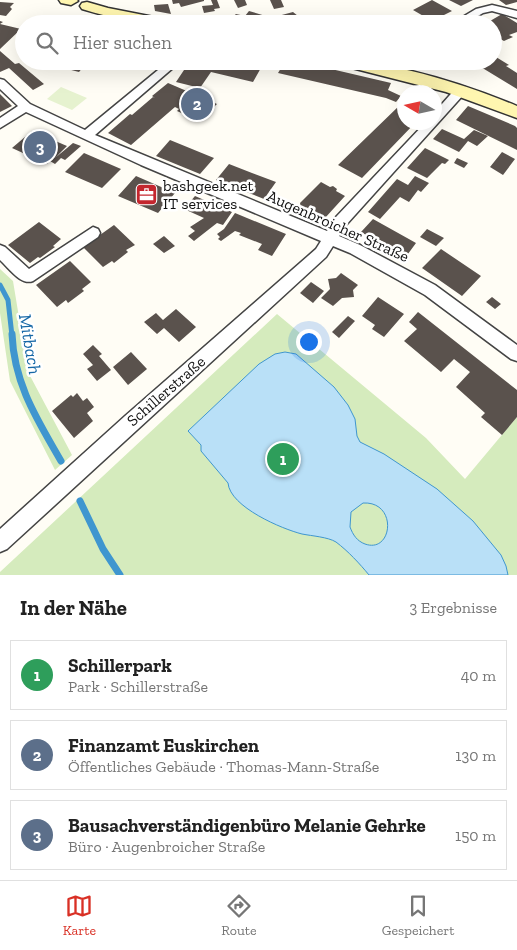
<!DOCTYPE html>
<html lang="de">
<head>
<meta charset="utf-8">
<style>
  :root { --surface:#fff; --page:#f2f2f2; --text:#222; --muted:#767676; --line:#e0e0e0; --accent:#d93025 }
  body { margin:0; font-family:"Zilla Slab",serif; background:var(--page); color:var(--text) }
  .compass { position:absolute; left:397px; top:85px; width:45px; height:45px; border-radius:50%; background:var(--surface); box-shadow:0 5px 20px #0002; rotate:279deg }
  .you { position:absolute; left:308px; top:341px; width:18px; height:18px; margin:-12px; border:4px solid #fff; border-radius:50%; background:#1a73e8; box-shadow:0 0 0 8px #1a73e833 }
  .badge { display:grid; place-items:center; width:32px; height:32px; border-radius:50%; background:var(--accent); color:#fff; font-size:16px; font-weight:700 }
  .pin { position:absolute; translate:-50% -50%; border:2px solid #fff; box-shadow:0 1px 5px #0006 }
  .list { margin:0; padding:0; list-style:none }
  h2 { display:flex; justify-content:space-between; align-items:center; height:65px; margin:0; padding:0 20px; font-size:21px }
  h2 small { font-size:16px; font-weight:400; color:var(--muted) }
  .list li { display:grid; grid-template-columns:32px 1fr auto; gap:15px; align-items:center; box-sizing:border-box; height:70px; margin:0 10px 10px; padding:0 10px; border:1px solid var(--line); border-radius:0px }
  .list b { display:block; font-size:19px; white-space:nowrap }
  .list p { margin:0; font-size:16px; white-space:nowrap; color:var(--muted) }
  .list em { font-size:16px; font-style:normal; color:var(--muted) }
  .icon { flex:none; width:28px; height:28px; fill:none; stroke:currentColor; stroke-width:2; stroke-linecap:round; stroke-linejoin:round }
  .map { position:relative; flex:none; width:517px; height:575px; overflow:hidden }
  .search { position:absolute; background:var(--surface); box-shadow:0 5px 20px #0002; left:15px; right:15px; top:15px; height:55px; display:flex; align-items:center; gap:12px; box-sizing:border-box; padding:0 18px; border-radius:28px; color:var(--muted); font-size:19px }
  .sheet { height:305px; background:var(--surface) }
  nav { display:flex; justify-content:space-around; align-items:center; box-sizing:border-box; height:70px; border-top:1px solid var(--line); background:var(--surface); font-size:14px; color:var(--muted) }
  nav a { display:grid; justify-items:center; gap:2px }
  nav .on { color:var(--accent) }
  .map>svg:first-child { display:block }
  .green { fill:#d5ebbd }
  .pitch { fill:#e6f2cf }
  .water { fill:#b9e0f7; stroke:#3f96cf; fill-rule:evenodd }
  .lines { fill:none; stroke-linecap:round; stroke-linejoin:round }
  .stream-far1 { stroke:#3f96cf; stroke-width:5 }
  .stream { stroke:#3f96cf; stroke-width:7 }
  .building { fill:#5a524d }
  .street-casing { stroke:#444; stroke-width:3 }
  .secondary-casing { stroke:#333; stroke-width:3 }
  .street { fill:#fff; fill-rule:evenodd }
  .secondary { fill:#fff6b0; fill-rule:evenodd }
  .labels { text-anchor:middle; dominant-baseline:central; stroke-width:5; stroke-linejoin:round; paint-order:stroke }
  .poi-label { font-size:16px; fill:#111; stroke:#fff; text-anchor:start }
  .street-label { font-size:16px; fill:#111; stroke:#fff }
  .water-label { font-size:18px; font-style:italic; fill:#1768a6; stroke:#fff }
</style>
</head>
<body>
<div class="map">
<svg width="517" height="575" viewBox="0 0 517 575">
  <rect width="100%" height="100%" fill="#fffdf5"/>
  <path class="green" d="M0 269 13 281 28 372 72 455 55 470 10 381 0 313Z
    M277 314 426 438 465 479 517 417V575H0V572Z"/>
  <path class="pitch" d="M61 87 87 98 72 110 47 99Z"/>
  <path class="water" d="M285 352 296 354 334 387 348 405 355 419 357 436 360 442 384 454 437 489 473 521 501 555 506 566 508 575H369C360 564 348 551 336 542 328 537 312 536 302 534 282 529 230 507 228 483L201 451V445L188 431 259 364 275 354ZM363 503C398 501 393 554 365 544 357 541 353 535 350 527L351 512Z"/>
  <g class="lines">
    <path class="stream-far1" d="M0 285 8 300 12 336"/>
    <path class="stream" d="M12 334C14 384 37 419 61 461
      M80 501 103 549 120 575"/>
  </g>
  <path class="building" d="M172 0H204V1L181 7 179 3 173 4Z
    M211 0H217L220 8 214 9 215 11 204 13 202 6 213 5Z
    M234 0H245L247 5 238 8Z
    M270 0H281L284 7 274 9Z
    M432 0 452 11 432 21 413 10Z
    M449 0H473L461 6Z
    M499 0H517V2L506 5Z
    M0 2 14 3 10 7 12 9 6 16 0 15Z
    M168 4 171 14 155 11 154 5Z
    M249 11 269 17 267 21 270 24H219L222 19 229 20 236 14 245 16Z
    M293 12 298 16 285 22 278 16Z
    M502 14 517 23V32L509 35 513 37 504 41 493 35V24H485Z
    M403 15 418 24H386L391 22Z
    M359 17 367 23 348 24 346 22Z
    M0 21 3 22 0 24 21 29 0 49Z
    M0 51 15 64 19 63 44 84 33 90 9 68 0 72Z
    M496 57 509 65 506 66 517 73V89L471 61H493Z
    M51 61H88L79 72 48 64Z
    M190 61H241L262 66 253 82 211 72 200 88 176 82Z
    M285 61H297L391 83 388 90 401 96 396 102 386 98 278 73 281 68 279 66 280 64Z
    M168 83 217 104 199 121 177 111 179 109 175 107 131 145 108 133 130 114 132 115 153 97 155 98 152 96Z
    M0 94 12 106 0 112Z
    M401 104 404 105V122H416L362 178 338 165Z
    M468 106 515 126 517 128V150L456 120Z
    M442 129 464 139 474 130 488 136 477 146 468 141 459 152 433 139Z
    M32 131 67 146 55 158 73 143 81 146 65 160 61 158 55 164 50 161 47 164 12 148Z
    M170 140 214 158 200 174 156 156Z
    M425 148 449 160 445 164 442 163 427 178 407 168Z
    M502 152 515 159 503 175 490 167Z
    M84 153 121 169 102 188 65 172Z
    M457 158 468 163 464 168 454 163Z
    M229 164 252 173 276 182 264 199 216 180Z
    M136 176 175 193 158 213 118 196Z
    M415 176 429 183 421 192 418 190 409 202 400 197 380 219 368 212 397 179 408 185Z
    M321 182 330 187 333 186 337 189 336 191 345 196 325 218 312 210H308L301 207 300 203Z
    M195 196 232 212 223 225 217 223 194 241 188 236 195 231 190 227 204 218 184 209Z
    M235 213 286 234 272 256 258 250 262 244 239 235 241 233 235 231 221 241 218 239 220 237 217 234 224 229Z
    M373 219 416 243 405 258 361 232Z
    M39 222 61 239 53 246 55 247 40 258 38 257 30 263 8 245Z
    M114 225 135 245 126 250 128 252 114 263 112 261 103 267 83 247Z
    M427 229 444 238 436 246 420 237Z
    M164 236 175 246 164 253 153 244Z
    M441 249 481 276 462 296 422 268Z
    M70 261 91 282 82 289 84 291 68 303 66 300 57 307 36 285Z
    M341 273 358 285 353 290 354 297 342 298 333 306 321 298 330 289 328 279 336 278Z
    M311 282 324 291 313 303 300 293Z
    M378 297 404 314 384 337 372 329 375 325 362 316Z
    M492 297 501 304 495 309 486 302Z
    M176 309 196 327 179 342 164 328 157 334 144 322 156 313 163 320Z
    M418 312 517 390V417L502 435 481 417 485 413 456 387 470 372 454 359 441 372 404 341 417 329 409 322Z
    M348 316 355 321 339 338 332 332Z
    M93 345 102 354 99 356 111 370 97 381 87 369 93 365 83 354Z
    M131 352 147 369 128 385 113 367Z
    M77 393 83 401 87 398 94 407 87 413 93 421 74 438 52 411 71 395 73 397Z"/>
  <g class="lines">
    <defs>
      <path id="street" d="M492 5 517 11V18L492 11 483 13 464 24H451L476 9Z
        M169 61H181L95 135 327 231 336 217 426 122H434V113L457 87H465L467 90 465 93 346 225 339 236 360 245 435 285 517 345V361L511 359 425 295 350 253 333 246 326 257 7 549 0 552V529L125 416 316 249 321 241 141 165 26 112 0 128V118L18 106 0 89V79L4 80 30 104 85 130Z
        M381 61H394L380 71H372L371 69Z
        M93 227 98 229 100 233 98 237 33 281C21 286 9 268 0 260V245L5 247 29 269Z"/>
      <path id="secondary" d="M59 0H77L78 1 71 5 61 3Z
        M87 2 108 8 169 20 176 24C143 24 113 19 82 9L80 6 82 3Z
        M333 61C394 61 461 83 517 106V118L446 92 336 64Z"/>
    </defs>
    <use href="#street" class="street-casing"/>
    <use href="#secondary" class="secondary-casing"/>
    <use href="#street" class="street"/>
    <use href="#secondary" class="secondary"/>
  </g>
  <defs>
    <symbol id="office-square" viewBox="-11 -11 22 22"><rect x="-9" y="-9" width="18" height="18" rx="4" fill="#c4262e" stroke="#fff"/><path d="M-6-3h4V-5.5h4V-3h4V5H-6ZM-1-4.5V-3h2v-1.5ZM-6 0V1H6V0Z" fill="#fff"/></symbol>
  </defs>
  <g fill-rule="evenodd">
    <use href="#office-square" x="134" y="182" width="25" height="25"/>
  </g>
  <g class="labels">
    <g class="poi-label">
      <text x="163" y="185">bashgeek.net<tspan x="163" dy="18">IT services</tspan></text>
    </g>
    <g class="street-label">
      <text transform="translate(338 226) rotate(24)">Augenbroicher Straße</text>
      <text transform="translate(166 391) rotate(-41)">Schillerstraße</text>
    </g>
    <g class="water-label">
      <text transform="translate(30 344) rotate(80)">Mitbach</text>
    </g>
  </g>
</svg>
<svg class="compass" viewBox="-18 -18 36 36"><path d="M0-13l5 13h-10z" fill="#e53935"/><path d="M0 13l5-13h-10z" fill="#767676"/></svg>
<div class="you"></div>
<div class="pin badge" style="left:283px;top:459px;background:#2e9e5b">1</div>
<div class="pin badge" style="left:197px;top:104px;background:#5c6f8a">2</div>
<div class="pin badge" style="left:40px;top:147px;background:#5c6f8a">3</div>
<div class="search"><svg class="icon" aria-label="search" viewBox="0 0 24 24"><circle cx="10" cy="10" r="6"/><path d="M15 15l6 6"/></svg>Hier suchen</div>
</div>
<section class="sheet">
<h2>In der Nähe<small>3 Ergebnisse</small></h2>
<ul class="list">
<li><span class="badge" style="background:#2e9e5b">1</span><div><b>Schillerpark</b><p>Park · Schillerstraße</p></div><em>40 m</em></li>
<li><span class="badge" style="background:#5c6f8a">2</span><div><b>Finanzamt Euskirchen</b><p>Öffentliches Gebäude · Thomas-Mann-Straße</p></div><em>130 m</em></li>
<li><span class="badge" style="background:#5c6f8a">3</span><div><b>Bausachverständigenbüro Melanie Gehrke</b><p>Büro · Augenbroicher Straße</p></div><em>150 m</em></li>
</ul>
</section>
<nav>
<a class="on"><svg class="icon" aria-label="map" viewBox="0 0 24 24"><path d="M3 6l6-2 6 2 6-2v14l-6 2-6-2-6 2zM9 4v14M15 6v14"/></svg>Karte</a>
<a><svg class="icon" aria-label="directions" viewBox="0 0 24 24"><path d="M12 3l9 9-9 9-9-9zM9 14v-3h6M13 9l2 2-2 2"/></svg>Route</a>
<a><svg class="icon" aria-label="saved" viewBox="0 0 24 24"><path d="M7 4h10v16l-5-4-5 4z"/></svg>Gespeichert</a>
</nav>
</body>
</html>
